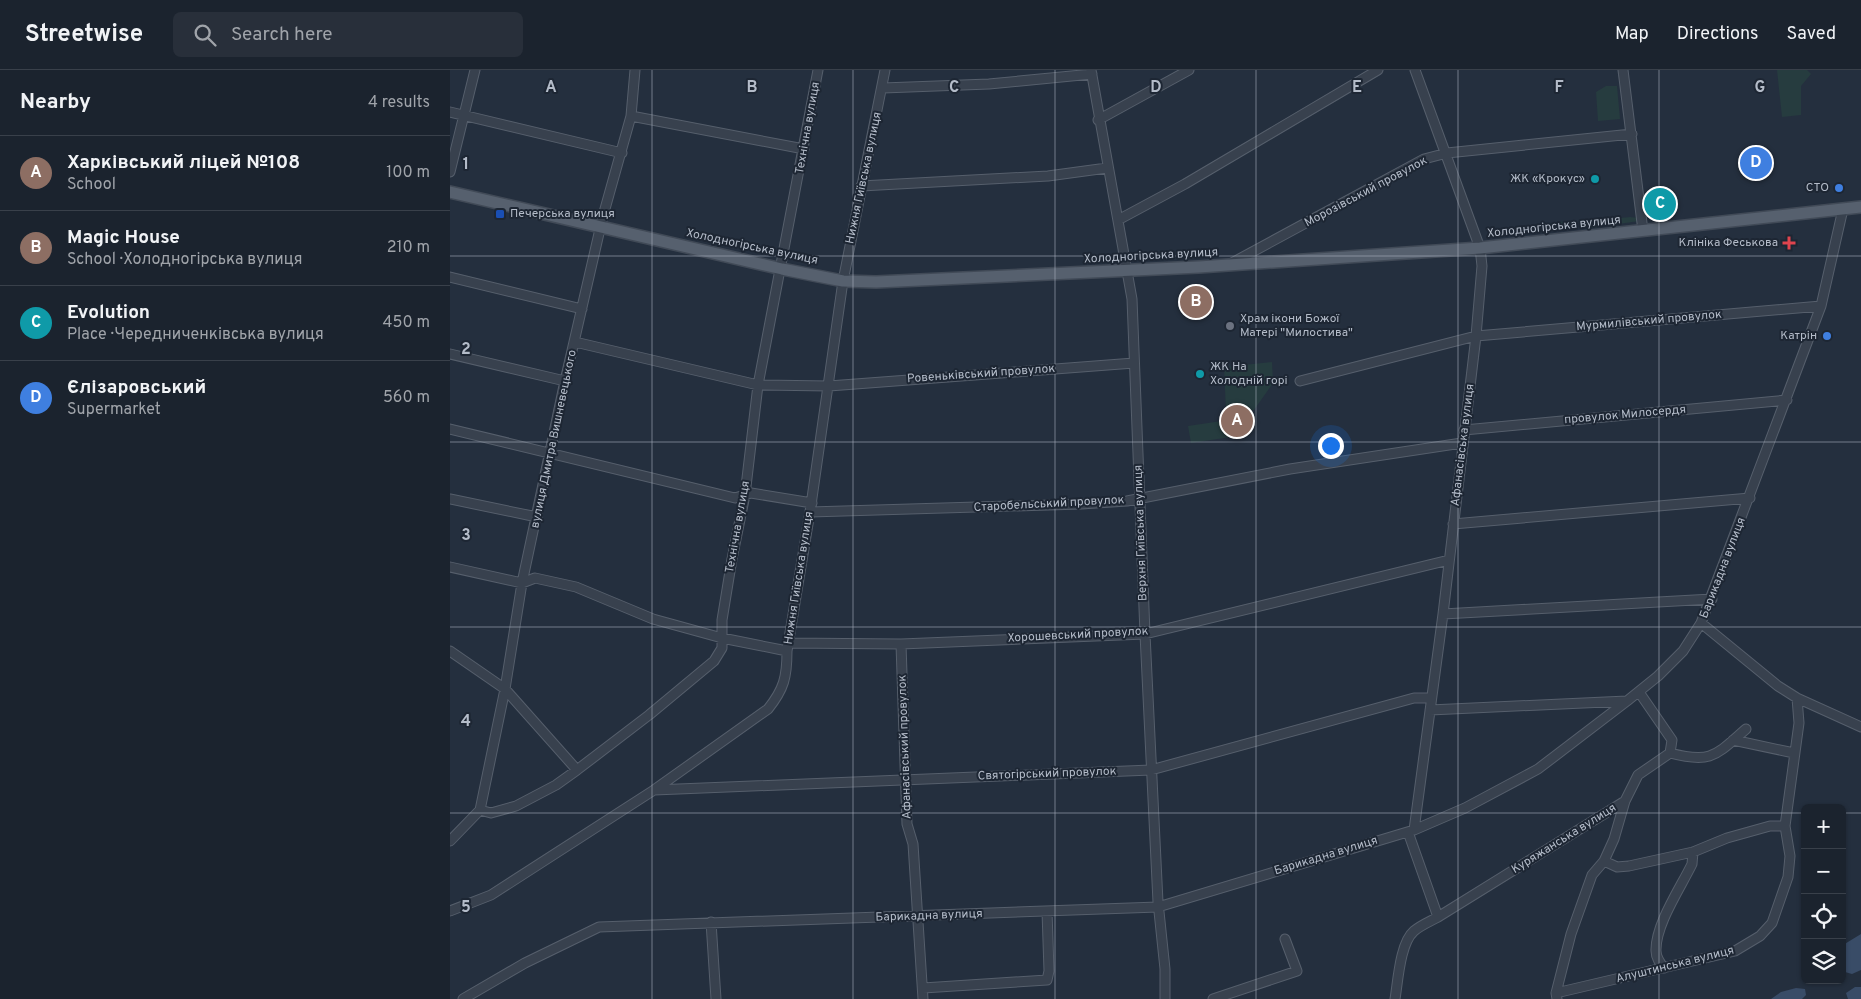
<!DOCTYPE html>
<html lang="en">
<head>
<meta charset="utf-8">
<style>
  :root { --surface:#1b232e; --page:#282f3a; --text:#f1f3f6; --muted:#a0a4aa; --line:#39404a; --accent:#8bbbb9 }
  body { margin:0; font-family:Overpass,sans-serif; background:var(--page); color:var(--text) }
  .controls { position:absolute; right:15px; bottom:15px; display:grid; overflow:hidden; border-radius:8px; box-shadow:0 1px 4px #0004 }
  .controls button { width:45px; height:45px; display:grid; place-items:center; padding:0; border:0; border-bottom:1px solid var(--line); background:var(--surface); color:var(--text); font:25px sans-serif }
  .you { position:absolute; left:880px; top:375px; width:18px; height:18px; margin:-12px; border:4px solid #fff; border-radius:50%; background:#1a73e8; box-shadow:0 0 0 8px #1a73e833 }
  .badge { display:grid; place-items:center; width:32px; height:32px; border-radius:50%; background:var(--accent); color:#fff; font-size:16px; font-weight:700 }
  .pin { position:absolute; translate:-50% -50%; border:2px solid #fff; box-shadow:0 1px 5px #0006 }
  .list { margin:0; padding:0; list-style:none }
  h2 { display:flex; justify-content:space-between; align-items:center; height:65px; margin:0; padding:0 20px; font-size:21px }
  h2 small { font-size:16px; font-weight:400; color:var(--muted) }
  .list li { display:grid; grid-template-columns:32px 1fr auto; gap:15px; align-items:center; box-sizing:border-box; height:75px; padding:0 20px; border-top:1px solid var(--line) }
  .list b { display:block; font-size:19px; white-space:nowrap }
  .list p { margin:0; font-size:16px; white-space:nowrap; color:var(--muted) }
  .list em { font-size:16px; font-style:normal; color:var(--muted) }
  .icon { flex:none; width:28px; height:28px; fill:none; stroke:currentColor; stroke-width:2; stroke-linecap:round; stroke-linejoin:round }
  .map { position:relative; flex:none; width:1411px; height:929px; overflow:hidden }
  header { display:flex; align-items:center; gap:30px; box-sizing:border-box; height:70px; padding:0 25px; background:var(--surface); border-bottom:1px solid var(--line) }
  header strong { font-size:24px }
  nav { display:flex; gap:28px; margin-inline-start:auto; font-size:18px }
  .search { width:350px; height:45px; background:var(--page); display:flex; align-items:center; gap:12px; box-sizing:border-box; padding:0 18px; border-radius:8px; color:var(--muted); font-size:19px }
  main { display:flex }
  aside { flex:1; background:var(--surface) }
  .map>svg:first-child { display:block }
  .green { fill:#263c3f }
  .water { fill:#394c67 }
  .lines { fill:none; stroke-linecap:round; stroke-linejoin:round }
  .minor-casing { stroke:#565f6c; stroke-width:11 }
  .major-casing { stroke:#414a57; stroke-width:14 }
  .minor { stroke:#38414e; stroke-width:9 }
  .major { stroke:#56606e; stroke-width:11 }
  .grid { fill:none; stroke:#b4bcc9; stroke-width:1; stroke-opacity:0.55 }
  .culture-dot { fill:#0f9aa8; stroke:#1d2633; stroke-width:2 }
  .shop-dot { fill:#3f7fe0; stroke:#1d2633; stroke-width:2 }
  .transit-dot { fill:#1a4fb4; stroke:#1d2633; stroke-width:2 }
  .health-dot { fill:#e0444e; stroke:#1d2633; stroke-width:2 }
  .worship-dot { fill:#6b7280; stroke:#1d2633; stroke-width:2 }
  .labels { text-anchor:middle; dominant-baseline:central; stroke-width:4; stroke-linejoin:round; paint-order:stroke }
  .street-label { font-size:12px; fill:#b4bcc9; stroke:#1d2633 }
  .poi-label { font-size:12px; fill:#b4bcc9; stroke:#1d2633; text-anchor:end }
  .grid-label { font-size:16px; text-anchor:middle; font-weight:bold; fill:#b4bcc9; stroke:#1d2633; stroke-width:4; stroke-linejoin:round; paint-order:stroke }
</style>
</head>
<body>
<header>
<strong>Streetwise</strong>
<div class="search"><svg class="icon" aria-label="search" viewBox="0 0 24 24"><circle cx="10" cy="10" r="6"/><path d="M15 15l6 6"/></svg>Search here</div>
<nav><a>Map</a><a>Directions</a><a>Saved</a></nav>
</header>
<main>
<aside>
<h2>Nearby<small>4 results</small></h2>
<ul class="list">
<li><span class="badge" style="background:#8d6e63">A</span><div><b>Харківський ліцей №108</b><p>School</p></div><em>100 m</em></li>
<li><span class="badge" style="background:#8d6e63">B</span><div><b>Magic House</b><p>School · Холодногірська вулиця</p></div><em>210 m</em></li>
<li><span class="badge" style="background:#0f9aa8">C</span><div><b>Evolution</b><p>Place · Чередниченківська вулиця</p></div><em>450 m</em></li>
<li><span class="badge" style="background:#3f7fe0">D</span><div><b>Єлізаровський</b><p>Supermarket</p></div><em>560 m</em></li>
</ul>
</aside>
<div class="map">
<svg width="1411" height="929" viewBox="0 0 1411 929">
  <rect width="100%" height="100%" fill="#242f3e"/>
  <path class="green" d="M1327 0H1357L1361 4 1351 16V45L1332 47Z
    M1156 16H1167L1170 49 1148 51 1146 22Z
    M1180 147 1188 148 1189 151 1141 158 1138 156 1140 152 1143 151Z
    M1117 151 1128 157 1087 161 1094 154Z
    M822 292 823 313 804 340 776 341 774 297Z
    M791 343 794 365 782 367 779 345Z
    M778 350 781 367 741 373 738 356Z"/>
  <path class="water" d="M1411 864V900L1402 904 1395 902 1392 898 1393 875Z
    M1405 917H1411V929H1398L1396 923Z
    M1346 918 1355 919 1356 925 1352 929H1321L1331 922Z"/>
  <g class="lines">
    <defs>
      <path id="minor" d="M641 0 682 229 695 564 708 832 715 899V929
        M1173 0 1193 161
        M433 18 539 14 642 4
        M0 42 172 83
        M181 46 354 79
        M648 50 739 0
        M0 102 25 0
        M411 116 598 106 657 98
        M668 150 735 114 928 0
        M780 194 974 89 997 83 1182 64
        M0 207 132 239
        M125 272 308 315 379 316 684 293
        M0 284 115 311
        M850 311 1026 266 1371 236
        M0 359 285 428 301 423 362 433
        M1014 360 1337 330
        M0 429 87 447
        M360 442 631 434 677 431 840 399 1012 373
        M1003 454 1300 428
        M0 497 72 513 85 508 126 517 203 549 272 568 337 581
        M993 544 1262 529
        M1251 553 1328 616 1347 628 1411 657
        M338 573 451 574 695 564 999 490
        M451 574 457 754 463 774 473 929
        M0 581 55 619 127 700
        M1189 622 1222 670 1220 683
        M980 640 1177 631
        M1283 670 1344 683
        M204 720 701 700 964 628H981
        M30 740 55 619 72 513 115 311 153 146 181 46 185 0
        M964 760 993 544 1026 266 1032 196 1030 178 965 0
        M0 771 30 740 41 743 66 736 106 715 127 700 199 645 264 591 272 578V550L282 489 295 425 308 315 368 0
        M1154 791 1167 797 1179 796 1243 782 1277 768 1320 756H1335
        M0 841 41 825 204 720 318 639C334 619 337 607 337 581L360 442 393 211 435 0
        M988 847 1175 731 1188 705 1220 683C1262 694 1266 685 1296 659
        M261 852 266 929
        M1214 898C1210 893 1206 888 1206 881 1205 855 1231 817 1242 794L1243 782
        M473 918 597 910 599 901 597 841
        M1106 923 1121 864 1142 805 1154 791 1164 769 1175 731
        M13 929 75 893 149 857 708 837 964 760 1015 738 1088 699 1177 631 1208 606 1233 581 1251 553 1371 236 1393 139
        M763 929 847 901 835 869
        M945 929C948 911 950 873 964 861 971 855 981 851 988 847L958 762
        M1107 929 1106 923 1285 881 1310 866 1322 853 1338 807 1340 786 1335 756 1349 653 1347 628"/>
      <path id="major" d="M0 122 332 199 393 211 426 212 749 197 1030 178 1411 137"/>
    </defs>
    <use href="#minor" class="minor-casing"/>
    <use href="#major" class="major-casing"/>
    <use href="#minor" class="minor"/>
    <use href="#major" class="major"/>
  </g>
  <path class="grid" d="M202 0V929M403 0V929M605 0V929M806 0V929M1008 0V929M1209 0V929M0 186H1411M0 372H1411M0 557H1411M0 743H1355M1392 743H1411"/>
  <g class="culture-dot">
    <circle cx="1145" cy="109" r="5"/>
    <circle cx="750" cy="304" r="5"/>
  </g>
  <g class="shop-dot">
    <circle cx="1389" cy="118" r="5"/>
    <circle cx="1377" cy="266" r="5"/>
  </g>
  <rect class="transit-dot" x="45" y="139" width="10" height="10" rx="2.5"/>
  <path class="health-dot" d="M1336.5 165.5h5v5h5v5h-5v5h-5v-5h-5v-5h5z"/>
  <circle class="worship-dot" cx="780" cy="256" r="5"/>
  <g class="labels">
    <g class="street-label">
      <text transform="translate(358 58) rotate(-80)">Технічна вулиця</text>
      <text transform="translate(414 108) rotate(-78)">Нижня Гиївська вулиця</text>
      <text transform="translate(916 122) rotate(-28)">Морозівський провулок</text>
      <text transform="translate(1104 157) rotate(-6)">Холодногірська вулиця</text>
      <text transform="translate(302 177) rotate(12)">Холодногірська вулиця</text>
      <text transform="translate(701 186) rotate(-3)">Холодногірська вулиця</text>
      <text transform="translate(1199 251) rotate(-5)">Мурмилівський провулок</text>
      <text transform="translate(531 304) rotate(-4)">Ровеньківський провулок</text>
      <text transform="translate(1175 345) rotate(-5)">провулок Милосердя</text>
      <text transform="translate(104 369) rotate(-78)">вулиця Дмитра Вишневецького</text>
      <text transform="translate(1013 375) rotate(-83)">Афанасівська вулиця</text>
      <text transform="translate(599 434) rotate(-3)">Старобельський провулок</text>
      <text transform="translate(288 457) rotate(-80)">Технічна вулиця</text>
      <text transform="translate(691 463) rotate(-92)">Верхня Гиївська вулиця</text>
      <text transform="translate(1273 498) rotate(-69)">Барикадна вулиця</text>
      <text transform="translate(349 508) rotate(-81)">Нижня Гиївська вулиця</text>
      <text transform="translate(628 565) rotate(-3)">Хорошевський провулок</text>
      <text transform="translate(455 677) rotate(-92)">Афанасівський провулок</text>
      <text transform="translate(597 704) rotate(-2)">Святогірський провулок</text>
      <text transform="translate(1114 769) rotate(-32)">Куряжанська вулиця</text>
      <text transform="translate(876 786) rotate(-17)">Барикадна вулиця</text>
      <text transform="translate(479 846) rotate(-2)">Барикадна вулиця</text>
      <text transform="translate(1225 895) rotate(-14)">Алуштинська вулиця</text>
    </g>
    <g class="poi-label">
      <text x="1135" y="109">ЖК «Крокус»</text>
      <text x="1379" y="118">СТО</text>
      <text x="60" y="144" text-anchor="start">Печерська вулиця</text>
      <text x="1328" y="173">Клініка Феськова</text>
      <text x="790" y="249" text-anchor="start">Храм ікони Божої<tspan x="790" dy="14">Матері "Милостива"</tspan></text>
      <text x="1367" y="266">Катрін</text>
      <text x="760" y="297" text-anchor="start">ЖК На<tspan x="760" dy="14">Холодній горі</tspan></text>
    </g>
  </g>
  <g class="grid-label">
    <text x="101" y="22">A</text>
    <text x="302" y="22">B</text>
    <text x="504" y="22">C</text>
    <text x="706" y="22">D</text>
    <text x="907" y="22">E</text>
    <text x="1109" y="22">F</text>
    <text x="1310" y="22">G</text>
    <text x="16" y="99">1</text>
    <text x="16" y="284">2</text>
    <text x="16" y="470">3</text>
    <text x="16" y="656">4</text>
    <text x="16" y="842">5</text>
  </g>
</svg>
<div class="controls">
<button>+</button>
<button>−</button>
<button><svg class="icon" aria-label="locate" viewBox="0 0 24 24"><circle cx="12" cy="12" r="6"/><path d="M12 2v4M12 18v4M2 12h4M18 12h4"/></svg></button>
<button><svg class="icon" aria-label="layers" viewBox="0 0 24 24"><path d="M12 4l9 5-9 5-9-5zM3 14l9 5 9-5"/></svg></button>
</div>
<div class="you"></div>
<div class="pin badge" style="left:787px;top:351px;background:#8d6e63">A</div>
<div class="pin badge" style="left:746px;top:232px;background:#8d6e63">B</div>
<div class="pin badge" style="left:1210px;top:134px;background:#0f9aa8">C</div>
<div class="pin badge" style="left:1306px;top:93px;background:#3f7fe0">D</div>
</div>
</main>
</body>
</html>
